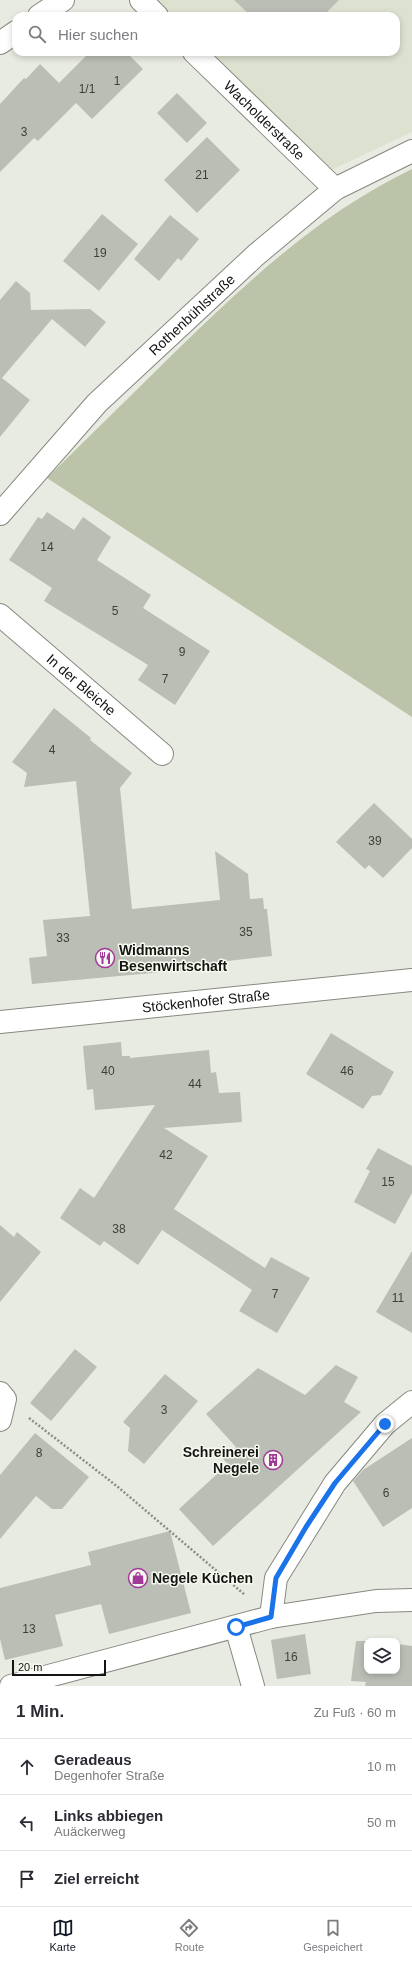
<!DOCTYPE html>
<html lang="de">
<head>
<meta charset="utf-8">
<style>
  :root { --surface:#fff; --page:#f7f7f7; --text:#2b2b33; --muted:#7c7c81; --line:#e1e1e2; --accent:#111827 }
  body { margin:0; font-family:Arial,sans-serif; background:var(--page); color:var(--text) }
  .controls { position:absolute; right:12px; bottom:12px; display:grid; overflow:hidden; border-radius:8px; box-shadow:0 2px 6px #0003 }
  .controls button { width:36px; height:36px; display:grid; place-items:center; padding:0; border:0; border-bottom:1px solid var(--line); background:var(--surface); color:var(--text); font:20px sans-serif }
  .scale { position:absolute; left:12px; bottom:10px; width:94px; box-sizing:border-box; padding-left:4px; border:2px solid #141512; border-top:0; font-size:11px; line-height:14px; white-space:nowrap; color:#141512; -webkit-text-stroke:3px #f6f9ef; paint-order:stroke }
  .stop { position:absolute; width:12px; height:12px; margin:-9px; border:3px solid #1a73e8; border-radius:50%; background:#fff }
  .stop.end { background:#1a73e8; border-color:#fff; box-shadow:0 1px 4px #0008 }
  .list { margin:0; padding:0; list-style:none }
  h2 { display:flex; justify-content:space-between; align-items:center; height:52px; margin:0; padding:0 16px; font-size:17px }
  h2 small { font-size:13px; font-weight:400; color:var(--muted) }
  .list li { display:grid; grid-template-columns:26px 1fr auto; gap:12px; align-items:center; box-sizing:border-box; height:56px; padding:0 16px; border-top:1px solid var(--line) }
  .list b { display:block; font-size:15px; white-space:nowrap }
  .list p { margin:0; font-size:13px; white-space:nowrap; color:var(--muted) }
  .list em { font-size:13px; font-style:normal; color:var(--muted) }
  .icon { flex:none; width:22px; height:22px; fill:none; stroke:currentColor; stroke-width:2; stroke-linecap:round; stroke-linejoin:round }
  .map { position:relative; flex:none; width:412px; height:1686px; overflow:hidden }
  .search { position:absolute; background:var(--surface); box-shadow:0 2px 6px #0003; left:12px; right:12px; top:12px; height:44px; display:flex; align-items:center; gap:10px; box-sizing:border-box; padding:0 14px; border-radius:12px; color:var(--muted); font-size:15px }
  .sheet { height:220px; background:var(--surface) }
  nav { display:flex; justify-content:space-around; align-items:center; box-sizing:border-box; height:56px; border-top:1px solid var(--line); background:var(--surface); font-size:11px; color:var(--muted) }
  nav a { display:grid; justify-items:center; gap:2px }
  nav .on { color:var(--accent) }
  .map>svg:first-child { display:block }
  .built { fill:#dce1d0 }
  .green { fill:#bbc4a8 }
  .building { fill:#bbbeb5 }
  .lines { fill:none; stroke-linecap:round; stroke-linejoin:round }
  .minor-casing { stroke:#878981; stroke-width:24 }
  .major-casing { stroke:#878981; stroke-width:24 }
  .path { stroke:#8a8c86; stroke-width:2.5; stroke-dasharray:2 2; stroke-linecap:butt }
  .minor { stroke:#fff; stroke-width:22 }
  .major { stroke:#fff; stroke-width:22 }
  .route { stroke:#1a73e8; stroke-width:5 }
  .labels { text-anchor:middle; dominant-baseline:central; stroke-width:3; stroke-linejoin:round; paint-order:stroke }
  .number-label { font-size:12px; fill:#3e3f3b }
  .street-label { font-size:14px; fill:#141512; stroke:#f6f9ef }
  .poi-label { font-size:14px; font-weight:bold; fill:#141512; stroke:#f6f9ef; text-anchor:start }
</style>
</head>
<body>
<div class="map">
<svg width="412" height="1686" viewBox="0 0 412 1686">
  <rect width="100%" height="100%" fill="#e8ebe2"/>
  <path class="built" d="M149 0H412V132L325 173 202 52H396V16H165Z"/>
  <path class="green" d="M412 169V717L47 478C89 436 132 395 174 353 248 281 319 214 412 169Z"/>
  <path class="building" d="M234 0H339L323 16H251Z
    M90 52H126L143 69 92 119 76 103 38 141 34 138 0 172V104L24 78 26 79 40 64 59 83Z
    M177 93 207 123 187 143 157 113Z
    M207 137 240 170 197 213 164 180Z
    M102 214 138 244 99 291 63 261Z
    M170 215 199 239 181 261 178 258 159 281 134 259Z
    M16 281 30 293 31 310 90 309 106 322 85 347 52 319 2 378 30 400 0 437V300Z
    M47 512 74 530 83 517 111 537 97 560 151 595 143 608 210 651 175 705 138 680 148 665 44 601 52 588 9 560 38 517 42 519Z
    M54 708 91 738 90 740 132 773 120 788 132 909 220 900 215 851 248 874 250 899 263 898 264 909H267L272 956 185 966V970L32 984 29 958 47 956 43 920 90 916 76 781 24 787 27 773 12 762Z
    M374 803 412 839V848L383 878 369 865 365 869 336 842Z
    M331 1033 394 1072 381 1095 372 1096 363 1109 306 1074Z
    M121 1042 122 1056H130V1058L209 1050 211 1073 216 1072 219 1093 240 1092 242 1122 164 1128 208 1156 174 1209 265 1268 271 1257 310 1278 277 1333 239 1311 252 1290 162 1230 138 1265 104 1241 100 1246 60 1218 80 1188 94 1198 155 1105 95 1110 93 1089 87 1090 83 1046Z
    M378 1148 412 1166V1193L395 1224 354 1202 370 1171 366 1169Z
    M0 1225 14 1237 17 1232 41 1252 0 1302Z
    M412 1251V1333L376 1312Z
    M75 1349 97 1367 51 1421 30 1403Z
    M336 1365 358 1377 344 1402 361 1412 213 1546 179 1509 228 1464 223 1459 236 1447 206 1414 258 1368 305 1395Z
    M165 1374 198 1401 144 1464 128 1451 130 1428 123 1422Z
    M35 1433 89 1477 62 1509H52L36 1496 0 1539V1475Z
    M412 1438V1508L383 1527 353 1481 363 1470Z
    M170 1531 191 1613 109 1634 101 1604 55 1615 63 1646 5 1660 0 1639V1588L91 1565 88 1552Z
    M305 1634 311 1674 277 1679 271 1640Z
    M356 1641H367V1671H397V1644L412 1646V1686H365L366 1682 351 1681Z"/>
  <g class="lines">
    <defs>
      <g id="minor">
        <path d="M141 0 157 16"/>
        <path d="M39 16 63 0"/>
        <path d="M0 43 16 32"/>
        <path id="s1" d="M194 52 335 189"/>
        <path id="s2" d="M0 514 97 403 256 255 335 189 412 151"/>
        <path id="s3" d="M0 615 162 754"/>
        <path d="M0 1393 5 1399 0 1420"/>
        <path d="M271 1617 276 1578 335 1483 385 1424 412 1402"/>
        <path d="M236 1627 253 1686"/>
        <path d="M11 1686 271 1617 376 1601 412 1600"/>
      </g>
      <g id="major">
        <path id="s4" d="M0 1022 412 980"/>
      </g>
    </defs>
    <use href="#minor" class="minor-casing"/>
    <use href="#major" class="major-casing"/>
    <path class="path" d="M29 1418 118 1487 245 1595"/>
    <use href="#minor" class="minor"/>
    <use href="#major" class="major"/>
  </g>
  <g class="lines">
    <path class="route" d="M236 1627 271 1617 276 1578 306 1527 335 1483 385 1424"/>
  </g>
  <defs>
    <symbol id="restaurant-ring" viewBox="-11 -11 22 22"><circle r="9.5" fill="#f6f9ef" stroke="#a23899" stroke-width="1.5"/><path d="M-5-6h1v4h1v-4h1v4h1v-4h1v5L-1.5 .5V6h-2V.5L-5-1ZM5-6V6H3V1.5H1.5Q1.5-4 5-6Z" fill="#a23899"/></symbol>
    <symbol id="building-ring" viewBox="-11 -11 22 22"><circle r="9.5" fill="#f6f9ef" stroke="#a23899" stroke-width="1.5"/><path d="M-4-6H4V6H1V3H-1V6H-4ZM-2.5-4.3h1.7v1.8h-1.7ZM.8-4.3h1.7v1.8H.8ZM-2.5-1h1.7V.8h-1.7ZM.8-1h1.7V.8H.8Z" fill="#a23899"/></symbol>
    <symbol id="shop-ring" viewBox="-11 -11 22 22"><circle r="9.5" fill="#f6f9ef" stroke="#a23899" stroke-width="1.5"/><path d="M-5-2.5h2.3a2.7 3.5 0 0 1 5.4 0H5L5.5 6h-11ZM-1.5-2.5h3a1.5 2.3 0 0 0-3 0Z" fill="#a23899"/></symbol>
  </defs>
  <g fill-rule="evenodd">
    <use href="#restaurant-ring" x="94" y="947" width="22" height="22"/>
    <use href="#building-ring" x="262" y="1449" width="22" height="22"/>
    <use href="#shop-ring" x="127" y="1567" width="22" height="22"/>
  </g>
  <g class="labels">
    <g class="number-label">
      <text x="117" y="81">1</text>
      <text x="87" y="89">1/1</text>
      <text x="24" y="132">3</text>
      <text x="202" y="175">21</text>
      <text x="100" y="253">19</text>
      <text x="47" y="547">14</text>
      <text x="115" y="611">5</text>
      <text x="182" y="652">9</text>
      <text x="165" y="679">7</text>
      <text x="52" y="750">4</text>
      <text x="375" y="841">39</text>
      <text x="246" y="932">35</text>
      <text x="63" y="938">33</text>
      <text x="108" y="1071">40</text>
      <text x="347" y="1071">46</text>
      <text x="195" y="1084">44</text>
      <text x="166" y="1155">42</text>
      <text x="388" y="1182">15</text>
      <text x="119" y="1229">38</text>
      <text x="275" y="1294">7</text>
      <text x="398" y="1298">11</text>
      <text x="164" y="1410">3</text>
      <text x="39" y="1453">8</text>
      <text x="386" y="1493">6</text>
      <text x="29" y="1629">13</text>
      <text x="291" y="1657">16</text>
    </g>
    <g class="street-label">
      <text stroke="none"><textPath href="#s1" startOffset="98">Wacholderstraße</textPath></text>
      <text stroke="none"><textPath href="#s2" startOffset="277">Rothenbühlstraße</textPath></text>
      <text stroke="none"><textPath href="#s3" startOffset="107">In der Bleiche</textPath></text>
      <text stroke="none"><textPath href="#s4" startOffset="207">Stöckenhofer Straße</textPath></text>
    </g>
    <g class="poi-label">
      <text x="119" y="950">Widmanns<tspan x="119" dy="16">Besenwirtschaft</tspan></text>
      <text x="259" y="1452" text-anchor="end">Schreinerei<tspan x="259" dy="16">Negele</tspan></text>
      <text x="152" y="1578">Negele Küchen</text>
    </g>
  </g>
</svg>
<div class="controls">
<button><svg class="icon" aria-label="layers" viewBox="0 0 24 24"><path d="M12 4l9 5-9 5-9-5zM3 14l9 5 9-5"/></svg></button>
</div>
<div class="scale">20 m</div>
<div class="stop" style="left:236px;top:1627px"></div>
<div class="stop end" style="left:385px;top:1424px"></div>
<div class="search"><svg class="icon" aria-label="search" viewBox="0 0 24 24"><circle cx="10" cy="10" r="6"/><path d="M15 15l6 6"/></svg>Hier suchen</div>
</div>
<section class="sheet">
<h2>1 Min.<small>Zu Fuß · 60 m</small></h2>
<ul class="list">
<li><svg class="icon" aria-label="ahead" viewBox="0 0 24 24"><path d="M12 20V5M6 11l6-6 6 6"/></svg><div><b>Geradeaus</b><p>Degenhofer Straße</p></div><em>10 m</em></li>
<li><svg class="icon" aria-label="left" viewBox="0 0 24 24"><path d="M17 20v-9H6M10 6l-5 5 5 5"/></svg><div><b>Links abbiegen</b><p>Auäckerweg</p></div><em>50 m</em></li>
<li><svg class="icon" aria-label="arrive" viewBox="0 0 24 24"><path d="M6 21V4h12l-3 4 3 4H6"/></svg><div><b>Ziel erreicht</b></div></li>
</ul>
</section>
<nav>
<a class="on"><svg class="icon" aria-label="map" viewBox="0 0 24 24"><path d="M3 6l6-2 6 2 6-2v14l-6 2-6-2-6 2zM9 4v14M15 6v14"/></svg>Karte</a>
<a><svg class="icon" aria-label="directions" viewBox="0 0 24 24"><path d="M12 3l9 9-9 9-9-9zM9 14v-3h6M13 9l2 2-2 2"/></svg>Route</a>
<a><svg class="icon" aria-label="saved" viewBox="0 0 24 24"><path d="M7 4h10v16l-5-4-5 4z"/></svg>Gespeichert</a>
</nav>
</body>
</html>
